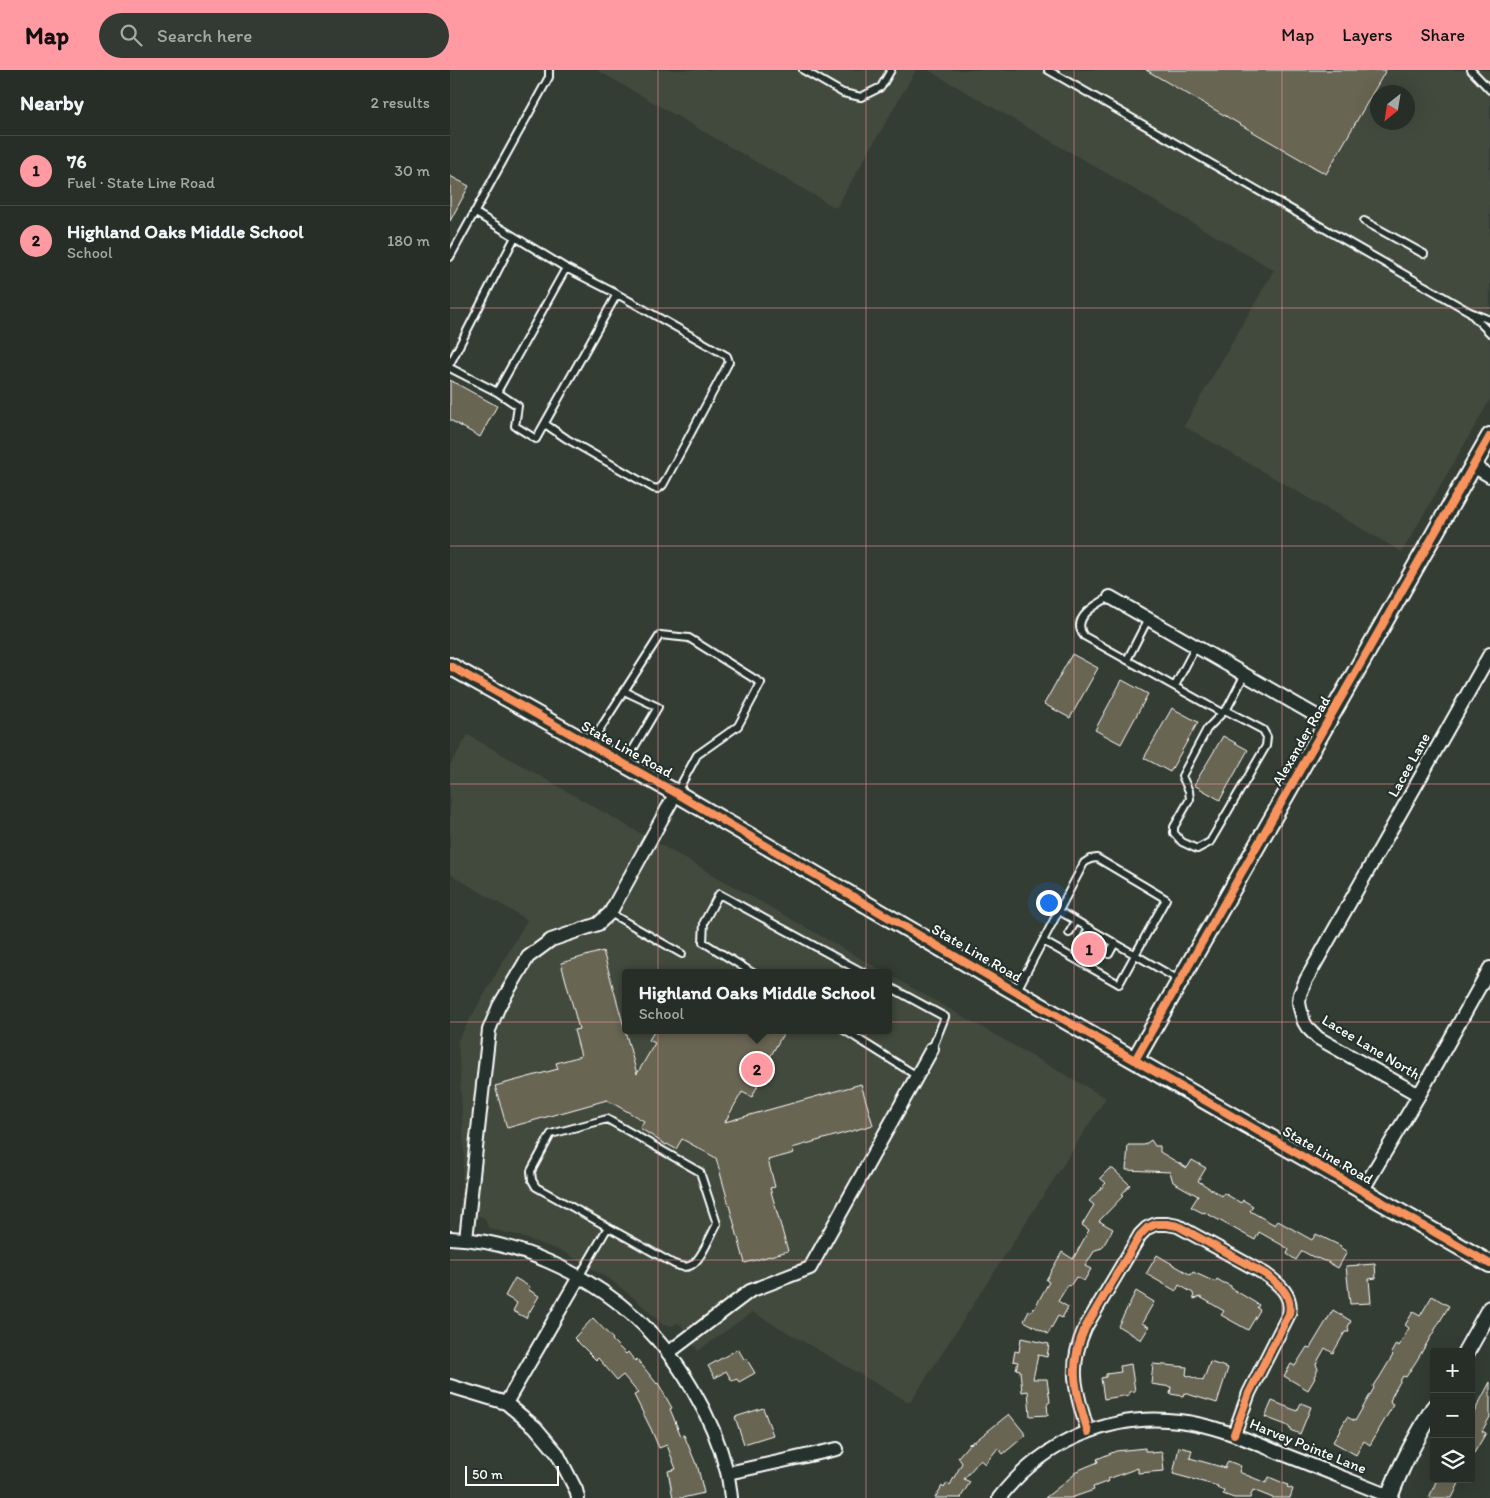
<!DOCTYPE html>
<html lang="en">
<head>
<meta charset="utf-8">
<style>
  :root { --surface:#262e27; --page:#323a33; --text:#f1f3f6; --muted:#a4a8a7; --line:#424a44; --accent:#ff9aa2 }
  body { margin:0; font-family:Itim,sans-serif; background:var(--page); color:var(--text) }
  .controls { position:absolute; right:15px; bottom:15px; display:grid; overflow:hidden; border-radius:5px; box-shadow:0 5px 20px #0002 }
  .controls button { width:45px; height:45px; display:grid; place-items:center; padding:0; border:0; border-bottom:1px solid var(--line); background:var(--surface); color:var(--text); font:25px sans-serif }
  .compass { position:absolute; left:920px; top:15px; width:45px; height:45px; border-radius:50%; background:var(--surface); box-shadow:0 5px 20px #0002; rotate:210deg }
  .scale { position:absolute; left:15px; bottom:12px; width:94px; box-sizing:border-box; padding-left:5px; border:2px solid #fff; border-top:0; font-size:14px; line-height:18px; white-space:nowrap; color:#fff; -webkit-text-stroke:4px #26332d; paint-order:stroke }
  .you { position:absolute; left:598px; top:832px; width:18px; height:18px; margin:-12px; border:4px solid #fff; border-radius:50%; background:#1a73e8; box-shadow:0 0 0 8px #1a73e833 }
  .badge { display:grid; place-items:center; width:32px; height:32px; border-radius:50%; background:var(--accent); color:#111; font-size:16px; font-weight:700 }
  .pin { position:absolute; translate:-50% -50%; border:2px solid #fff; box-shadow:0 1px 5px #0006 }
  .popup { position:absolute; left:172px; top:899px; width:270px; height:65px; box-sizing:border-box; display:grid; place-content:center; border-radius:5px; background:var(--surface); filter:drop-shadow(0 1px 4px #0005); font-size:16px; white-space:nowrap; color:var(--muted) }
  .popup b { font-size:19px; color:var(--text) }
  .popup::after { content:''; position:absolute; left:50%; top:100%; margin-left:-10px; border:10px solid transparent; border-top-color:var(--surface) }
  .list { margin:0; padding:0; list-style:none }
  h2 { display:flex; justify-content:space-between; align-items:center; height:65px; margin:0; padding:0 20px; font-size:21px }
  h2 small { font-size:16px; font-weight:400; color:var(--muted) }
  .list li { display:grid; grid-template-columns:32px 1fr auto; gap:15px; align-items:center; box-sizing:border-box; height:70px; padding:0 20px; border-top:1px solid var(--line) }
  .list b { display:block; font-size:19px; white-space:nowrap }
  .list p { margin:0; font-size:16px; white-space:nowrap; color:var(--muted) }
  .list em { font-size:16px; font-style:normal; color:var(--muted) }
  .icon { flex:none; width:28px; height:28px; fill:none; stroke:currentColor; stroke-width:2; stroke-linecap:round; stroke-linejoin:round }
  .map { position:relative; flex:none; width:1040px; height:1428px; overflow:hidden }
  header { display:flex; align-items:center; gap:30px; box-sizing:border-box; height:70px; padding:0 25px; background:var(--accent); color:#111 }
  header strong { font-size:24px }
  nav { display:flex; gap:28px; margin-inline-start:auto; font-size:18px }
  .search { width:350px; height:45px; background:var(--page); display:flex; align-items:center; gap:12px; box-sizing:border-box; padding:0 18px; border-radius:28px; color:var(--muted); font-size:19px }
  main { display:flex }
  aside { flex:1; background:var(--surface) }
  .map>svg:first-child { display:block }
  .built { fill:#43493d; fill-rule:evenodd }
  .building { fill:#696552; stroke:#fff }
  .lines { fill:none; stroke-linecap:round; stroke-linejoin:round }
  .service-casing { stroke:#fff; stroke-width:10 }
  .minor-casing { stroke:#fff; stroke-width:16 }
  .tertiary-casing { stroke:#fff; stroke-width:20 }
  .service { stroke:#26332d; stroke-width:6 }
  .minor { stroke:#26332d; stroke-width:12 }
  .tertiary { stroke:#26332d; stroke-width:16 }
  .cycleway-casing { stroke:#26332d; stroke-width:11 }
  .cycleway { stroke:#f8935d; stroke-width:8 }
  .grid { fill:none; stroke:#ff9aa2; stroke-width:1; stroke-opacity:0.55 }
  .labels { text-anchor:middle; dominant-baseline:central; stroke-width:4.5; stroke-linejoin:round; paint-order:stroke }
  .street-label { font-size:15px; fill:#fff; stroke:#26332d }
</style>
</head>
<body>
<header>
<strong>Map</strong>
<div class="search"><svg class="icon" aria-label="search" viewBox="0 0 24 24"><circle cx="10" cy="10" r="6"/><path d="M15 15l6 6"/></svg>Search here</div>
<nav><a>Map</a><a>Layers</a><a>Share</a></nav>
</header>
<main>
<aside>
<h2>Nearby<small>2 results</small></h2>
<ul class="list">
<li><span class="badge">1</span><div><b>76</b><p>Fuel · State Line Road</p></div><em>30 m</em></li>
<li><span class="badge">2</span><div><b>Highland Oaks Middle School</b><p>School</p></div><em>180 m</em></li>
</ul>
</aside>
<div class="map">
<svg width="1040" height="1428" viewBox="0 0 1040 1428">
  <rect width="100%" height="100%" fill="#333d34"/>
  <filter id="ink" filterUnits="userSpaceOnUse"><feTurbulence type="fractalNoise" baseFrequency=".02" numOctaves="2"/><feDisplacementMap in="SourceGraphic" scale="10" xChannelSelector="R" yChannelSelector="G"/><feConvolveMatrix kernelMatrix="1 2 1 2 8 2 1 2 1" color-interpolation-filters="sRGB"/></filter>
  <g filter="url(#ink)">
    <path class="built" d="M147 0H466L386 138Z
      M478 0H1040V330L952 482 734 356 824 200ZM928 22H958V52H928Z
      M18 665 436 903H176V960H438V904L656 1028 460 1333 302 1242 248 1281 231 1255 227 1253 223 1256 213 1255 185 1229 162 1211 114 1182 66 1165 44 1160 38 1157 34 1147 9 1143 14 1083 8 970 77 850 0 804V695Z"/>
    <path class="building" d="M696 0H936L876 104Z
      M0 106 19 116 0 151Z
      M0 310 47 336 30 367 0 350Z
      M622 584 648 598 620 648 594 634Z
      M672 610 698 624 671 674 645 660Z
      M722 638 748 652 720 702 694 688Z
      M773 666 798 680 770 730 744 715Z
      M153 881 187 1004 205 973 199 970 205 960H327L333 964 305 1014 308 1015 302 1027 292 1022 275 1052 411 1014 423 1055 342 1078 344 1083 318 1090 325 1117 320 1118 338 1181 295 1193 266 1088 232 1069 226 1079 217 1074 216 1075 190 1058 194 1051 157 1030 57 1058 45 1016 108 999 106 993 131 986 124 960 129 959 111 893Z
      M701 1070 705 1076H710V1082L737 1098 742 1090 756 1098 748 1111 772 1126 774 1123 791 1133 793 1130 803 1136 800 1141 825 1155 828 1151 862 1170 866 1164 891 1176 890 1177 897 1182 888 1198 876 1191H874L867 1188V1189L852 1181 846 1190 837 1184 839 1179 809 1162 805 1170 754 1142 753 1143 741 1137 748 1126 723 1112 720 1102 676 1100 678 1075H694Z
      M659 1099H663L680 1115 672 1124 673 1126 649 1151 663 1159 652 1178 645 1180 635 1196 641 1199 634 1211 626 1207 620 1216 618 1215 608 1231 618 1237 612 1248 608 1246 598 1264 574 1251 579 1241 581 1242 583 1238 584 1239 599 1212 596 1210 612 1182 623 1189 639 1160 632 1155 644 1135 639 1131 656 1113 650 1108Z
      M707 1185 741 1205 743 1202 765 1212 767 1209 772 1212 781 1216V1218L809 1235 807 1238 810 1240 798 1260 771 1245 774 1241 750 1227 744 1229 743 1223 729 1215 726 1221 696 1204Z
      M925 1194 926 1208 919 1209 921 1233 900 1234 896 1196Z
      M65 1208 80 1217 79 1220 89 1226 76 1248 63 1241 67 1233 55 1226Z
      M686 1221 704 1232 692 1253 699 1257 691 1270 668 1256Z
      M982 1226 999 1236 967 1290 956 1307 953 1306 942 1326 940 1332 943 1334 941 1339 920 1375 914 1371 906 1385 883 1372 897 1347 905 1351 924 1318 923 1316 926 1311 928 1310 943 1285 941 1283 946 1274 949 1276 959 1258 955 1255 963 1242 970 1246Z
      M883 1240 901 1251 898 1257 899 1262H895L883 1283 875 1278 866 1294 868 1299 864 1307 865 1308 858 1320 834 1306 841 1294 845 1296 857 1277 860 1278Z
      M143 1248 163 1269 162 1270 176 1284 178 1282 185 1291 187 1289 207 1314 208 1313 222 1338 220 1339 231 1366 234 1365 246 1394H247L254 1423 232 1428H223L218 1401 226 1399 217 1375 209 1378 201 1359 184 1325 188 1323 173 1305 167 1310 148 1288 146 1290 124 1268Z
      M571 1268 599 1274 597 1287 588 1285 583 1309H597L600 1332 597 1334 598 1345 580 1346 578 1321 572 1322 570 1300 566 1299 568 1292 563 1291 565 1281 569 1282Z
      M288 1279 294 1289 296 1288 305 1303 289 1312 287 1309 282 1311 276 1301 265 1308 258 1296Z
      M760 1292 778 1298 767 1333 734 1323 733 1326 720 1324 721 1317 701 1314 703 1294 737 1297 736 1305 753 1311Z
      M681 1294 685 1321 679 1322V1325L654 1329 651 1308 656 1307V1304L671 1302 670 1296Z
      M1040 1312V1347L1032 1361 1036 1363 1021 1388V1348Z
      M822 1331 847 1341 851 1333 861 1337 850 1364 840 1360V1358L836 1355 815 1347Z
      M313 1338 323 1365 294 1374 285 1347Z
      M559 1344 576 1365 553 1384 548 1378 535 1394 530 1390 514 1409 520 1412 511 1427 512 1428H485L492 1416 494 1418 497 1413 500 1415 512 1393 508 1387 520 1373 521 1374 523 1371 524 1372Z
      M729 1377 742 1380 740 1388 775 1398 778 1391 791 1396 789 1402 816 1413 819 1407 838 1415 837 1417 843 1419 840 1428H823L803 1420 800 1428H784L773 1424 774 1421 767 1418 768 1416 723 1404Z
      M695 1378V1381H701V1383L712 1382 714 1401 688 1403V1398L658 1409 659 1411 643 1417 644 1420 621 1428H595L625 1404 624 1402 648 1392 647 1389 666 1381Z
      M987 1409H1011L1002 1428H979Z"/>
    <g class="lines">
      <defs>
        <path id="service" d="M353 0 393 23 411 27 431 17 441 0
          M598 0 1020 242 1040 250
          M1021 0 1040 20
          M24 142 116 198 167 224 277 286 279 292 213 415 208 419 203 418 117 369 95 354
          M914 151 974 184
          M0 187 99 7V0
          M1022 245 1040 263
          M0 294 65 167
          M0 298 47 322 116 198
          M47 322 68 336 65 356 86 369 167 224
          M660 527C647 534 620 548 634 566L772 643
          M677 590 698 549
          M725 616 746 576
          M174 621 208 637 175 693
          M775 640 813 660 817 667 816 676 760 772 747 779 732 772 724 763V757L740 729 739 721 732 706 757 659 778 637 795 604
          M141 673 210 565 239 568 311 613 288 656 247 685 227 722
          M609 841 729 910
          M160 843 232 884
          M619 863 626 851
          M633 870 639 858
          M645 878 651 866
          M659 884 665 873
          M303 903 253 872 254 852 269 824 414 903
          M438 916 495 947 482 979
          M566 922 634 793 640 789 647 788 716 829 669 914 593 871
          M394 960 467 1006
          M157 1049 250 1102 267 1154C261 1164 250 1194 239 1196 234 1198 229 1196 224 1194L86 1117 82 1110 81 1101 101 1064Z
          M129 1207 158 1157"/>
        <path id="minor" d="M1023 396 1040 406
          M660 527 877 652
          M969 1025 868 968 857 957 854 952 850 938 849 932 850 924 856 910 1040 584
          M912 1121 969 1025 1040 898
          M0 1168C67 1171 135 1202 185 1247 228 1286 263 1346 277 1402 279 1410 280 1419 281 1428
          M16 1169 39 960 49 936 78 887 101 870 148 854 160 843 226 723
          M218 1283 300 1221 360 1198 482 979
          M0 1316 56 1333 85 1357 107 1383 126 1420 128 1428
          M56 1333 129 1207
          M638 1362C626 1321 617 1299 635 1258L690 1165 697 1158 706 1154H717L728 1156 815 1204C829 1214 843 1225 839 1244L799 1323 784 1364
          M278 1403 387 1379
          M549 1428C592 1373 660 1342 729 1351 765 1355 798 1370 830 1383 867 1397 903 1412 939 1426"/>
        <path id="tertiary" d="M0 596 226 723 566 922 1040 1194
          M685 990 1040 366
          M1016 1282 1040 1239
          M939 1428C950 1396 967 1367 984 1338"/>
      </defs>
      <use href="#service" class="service-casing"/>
      <use href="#minor" class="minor-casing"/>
      <use href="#tertiary" class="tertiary-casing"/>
      <use href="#service" class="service"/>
      <use href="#minor" class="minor"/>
      <use href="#tertiary" class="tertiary"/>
      <defs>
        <path id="cycleway" d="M0 596 226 723 566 922 1040 1194
          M685 990 1040 366
          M638 1362C626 1321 617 1299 635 1258L690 1165 697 1158 706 1154H717L728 1156 815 1204C829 1214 843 1225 839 1244L799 1323 784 1364"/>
      </defs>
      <use href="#cycleway" class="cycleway-casing"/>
      <use href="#cycleway" class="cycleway"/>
    </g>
  </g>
  <path class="grid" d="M208 0V1428M416 0V1428M624 0V1428M832 0V1428M0 238H1040M0 476H1040M0 714H1040M0 952H1040M0 1190H1040"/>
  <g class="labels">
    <g class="street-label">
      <text transform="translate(851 671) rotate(-60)">Alexander Road</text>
      <text transform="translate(177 679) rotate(29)">State Line Road</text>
      <text transform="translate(959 695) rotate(-61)">Lacee Lane</text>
      <text transform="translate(527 883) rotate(30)">State Line Road</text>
      <text transform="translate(921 977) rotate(31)">Lacee Lane North</text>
      <text transform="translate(878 1085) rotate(30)">State Line Road</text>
      <text transform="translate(858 1376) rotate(22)">Harvey Pointe Lane</text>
    </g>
  </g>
</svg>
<div class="controls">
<button>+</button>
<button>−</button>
<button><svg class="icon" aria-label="layers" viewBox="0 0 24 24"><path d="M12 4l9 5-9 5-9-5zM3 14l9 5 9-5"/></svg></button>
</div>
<svg class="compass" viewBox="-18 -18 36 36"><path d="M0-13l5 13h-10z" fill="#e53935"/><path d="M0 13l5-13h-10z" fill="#a4a8a7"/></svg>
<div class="scale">50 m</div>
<div class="you"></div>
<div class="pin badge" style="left:639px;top:879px">1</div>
<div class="pin badge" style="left:307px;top:999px">2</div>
<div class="popup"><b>Highland Oaks Middle School</b>School</div>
</div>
</main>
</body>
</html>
